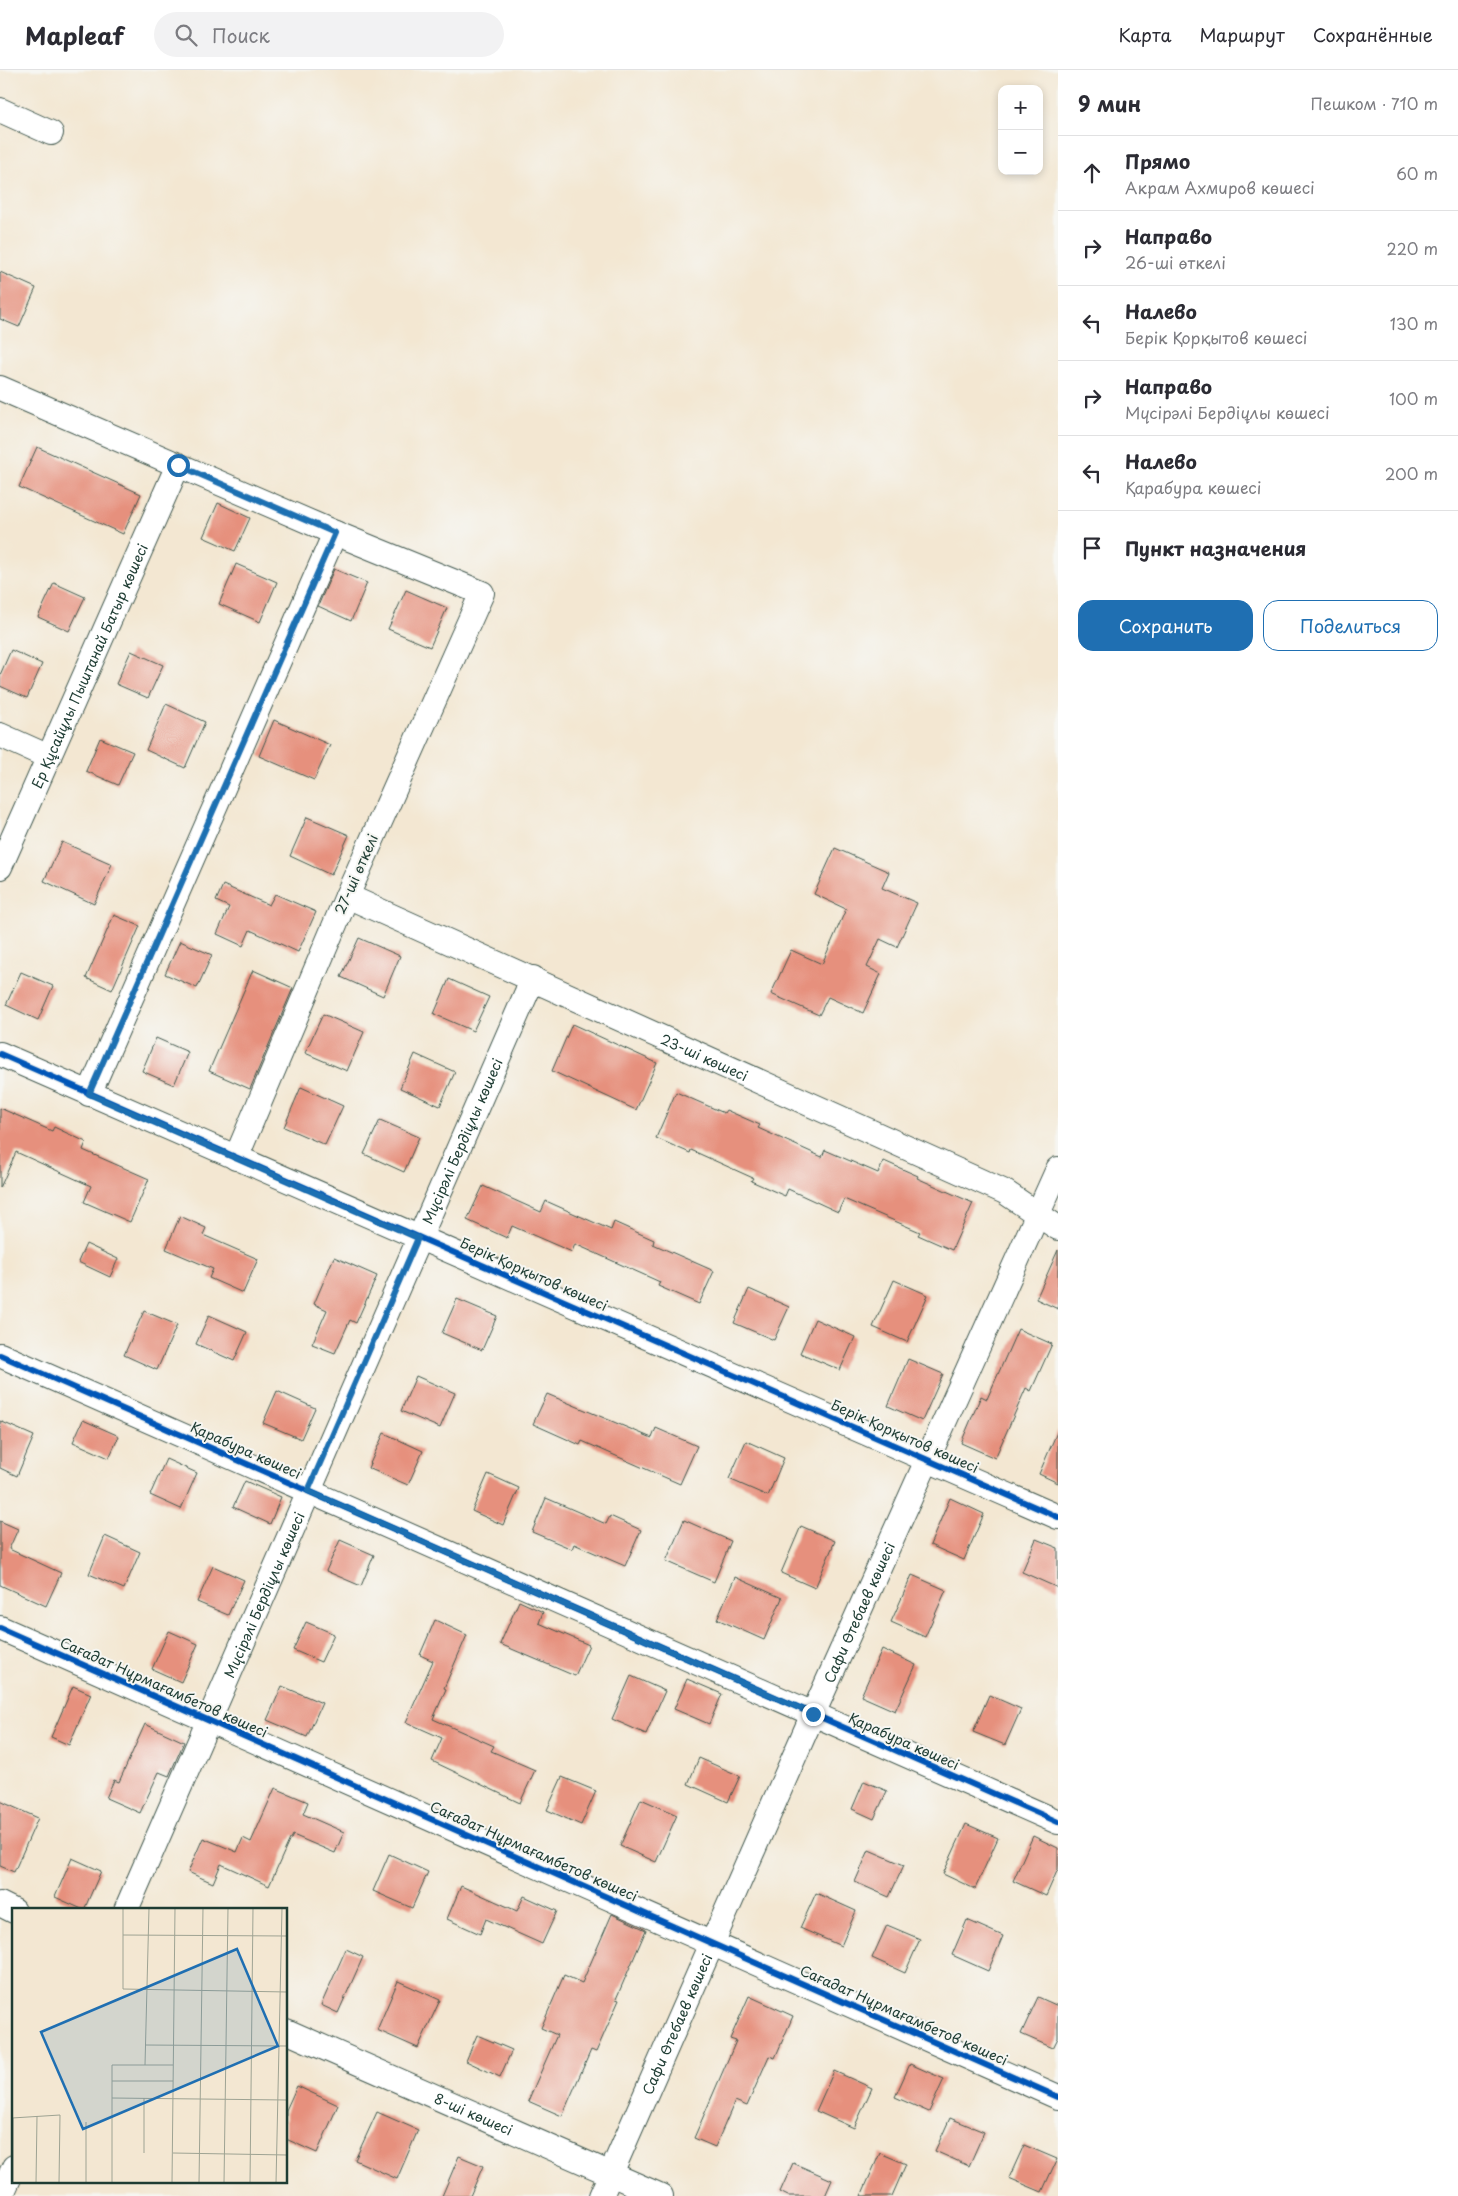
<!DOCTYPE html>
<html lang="ru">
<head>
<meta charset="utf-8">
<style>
  :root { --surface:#fff; --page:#f2f2f3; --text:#2b2b33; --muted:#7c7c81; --line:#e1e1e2; --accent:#1f6fb2 }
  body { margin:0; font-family:"Playpen Sans",sans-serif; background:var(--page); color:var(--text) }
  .controls { position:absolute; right:15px; top:15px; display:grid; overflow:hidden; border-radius:10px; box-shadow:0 2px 8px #0003 }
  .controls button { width:45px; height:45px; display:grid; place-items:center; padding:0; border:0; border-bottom:1px solid var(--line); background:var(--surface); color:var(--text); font:25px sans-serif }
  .stop { position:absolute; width:15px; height:15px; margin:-11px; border:4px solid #1f6fb2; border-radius:50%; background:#fff }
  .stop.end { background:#1f6fb2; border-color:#fff; box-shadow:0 1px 5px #0008 }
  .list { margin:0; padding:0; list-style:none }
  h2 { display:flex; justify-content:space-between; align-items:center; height:65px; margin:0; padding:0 20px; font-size:21px }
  h2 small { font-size:16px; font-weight:400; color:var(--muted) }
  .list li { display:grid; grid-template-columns:32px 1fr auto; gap:15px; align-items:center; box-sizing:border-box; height:75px; padding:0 20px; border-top:1px solid var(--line) }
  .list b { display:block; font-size:19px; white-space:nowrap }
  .list p { margin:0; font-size:16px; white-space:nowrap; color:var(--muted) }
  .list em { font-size:16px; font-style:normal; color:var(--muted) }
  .actions { display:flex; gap:10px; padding:15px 20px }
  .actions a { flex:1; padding:11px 0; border:1px solid var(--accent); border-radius:15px; text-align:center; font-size:18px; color:var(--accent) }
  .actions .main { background:var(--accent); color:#fff }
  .icon { flex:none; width:28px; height:28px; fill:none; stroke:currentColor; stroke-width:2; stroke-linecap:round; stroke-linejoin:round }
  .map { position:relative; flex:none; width:1058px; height:2126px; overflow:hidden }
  header { display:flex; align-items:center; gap:30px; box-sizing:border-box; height:70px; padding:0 25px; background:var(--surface); border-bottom:1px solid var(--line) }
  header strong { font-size:24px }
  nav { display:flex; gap:28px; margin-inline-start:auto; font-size:18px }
  .search { width:350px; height:45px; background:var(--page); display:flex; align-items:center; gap:12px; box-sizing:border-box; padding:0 18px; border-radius:28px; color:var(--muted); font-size:19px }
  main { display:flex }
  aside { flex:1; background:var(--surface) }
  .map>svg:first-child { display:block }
  .building { fill:#e6907d }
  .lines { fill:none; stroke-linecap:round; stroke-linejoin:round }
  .minor-casing { stroke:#3f564c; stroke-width:26 }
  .minor { stroke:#fff; stroke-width:24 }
  .cycleway-casing { stroke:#f6f6f2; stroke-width:9 }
  .cycleway { stroke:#0057b8; stroke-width:6 }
  .route { stroke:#1f6fb2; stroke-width:6 }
  .labels { text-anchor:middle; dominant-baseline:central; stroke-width:4; stroke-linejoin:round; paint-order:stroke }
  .street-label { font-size:14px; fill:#1f3d34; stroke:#f6f6f2 }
  .inset-road { fill:none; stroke:#9ea393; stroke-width:1 }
  .view { fill:#1f6fb2; fill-opacity:0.15; stroke:#1f6fb2; stroke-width:2.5 }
  .inset-edge { fill:none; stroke:#1f3d34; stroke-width:2.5 }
</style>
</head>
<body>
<header>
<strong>Mapleaf</strong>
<div class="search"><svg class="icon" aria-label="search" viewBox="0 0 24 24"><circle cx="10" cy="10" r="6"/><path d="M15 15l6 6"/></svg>Поиск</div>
<nav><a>Карта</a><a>Маршрут</a><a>Сохранённые</a></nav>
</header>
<main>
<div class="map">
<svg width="1058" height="2126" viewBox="0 0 1058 2126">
  <rect width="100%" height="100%" fill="#f6f6f2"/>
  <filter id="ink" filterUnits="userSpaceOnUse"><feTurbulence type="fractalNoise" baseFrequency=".02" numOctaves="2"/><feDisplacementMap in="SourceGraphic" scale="10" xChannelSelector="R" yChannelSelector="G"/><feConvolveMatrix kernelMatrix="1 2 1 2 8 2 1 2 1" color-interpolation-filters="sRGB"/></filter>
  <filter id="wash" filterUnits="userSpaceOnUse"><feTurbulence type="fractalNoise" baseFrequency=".0096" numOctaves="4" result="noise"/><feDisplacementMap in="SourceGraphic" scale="20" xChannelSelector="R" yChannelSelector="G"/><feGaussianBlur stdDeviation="1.12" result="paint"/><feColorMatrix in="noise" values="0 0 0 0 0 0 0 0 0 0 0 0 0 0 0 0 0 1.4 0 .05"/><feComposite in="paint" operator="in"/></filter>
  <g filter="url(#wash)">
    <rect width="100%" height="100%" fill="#f3e7d2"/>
    <g id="blocks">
      <path class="building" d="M0 202 36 218 19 257 0 249Z
        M37 377 141 424 123 464 19 417Z
        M218 433 250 448 235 481 203 467Z
        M236 494 277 512 260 552 219 534Z
        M334 499 367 513 351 551 318 536Z
        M54 513 85 527 69 561 38 547Z
        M406 520 447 538 430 577 388 559Z
        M11 580 42 594 27 628 0 616V605Z
        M131 581 163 595 148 628 116 614Z
        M166 634 205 652 185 698 146 680Z
        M274 650 330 675 314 710 259 686Z
        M100 668 133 682 118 715 86 701Z
        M307 747 349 765 331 805 290 786Z
        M62 772 112 794 94 834 44 811Z
        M835 778 889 802 882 818 917 833 897 877 880 869 867 897 881 904 863 943 828 927 819 945 771 924 791 880 822 894 846 839 814 824Z
        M223 815 269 835 275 824 316 842 298 882 250 860 243 876 217 864 229 837 216 831Z
        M114 845 140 856 112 920 86 908Z
        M359 868 400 886 383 926 341 907Z
        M180 871 212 885 197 918 165 904Z
        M253 900 293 918 250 1019 209 1001Z
        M21 902 53 916 38 950 6 935Z
        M449 909 489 927 473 961 434 944Z
        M323 944 364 962 347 1001 305 983Z
        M572 954 657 993 636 1040 552 1001Z
        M156 968 188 982 174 1015 142 1001Z
        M415 984 455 1002 440 1036 400 1018Z
        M301 1017 343 1036 325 1075 284 1057Z
        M676 1022 724 1043 726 1040 760 1055 758 1058 822 1087 825 1080 878 1103 884 1091 918 1106 917 1108 973 1133 952 1180 918 1165 920 1162 844 1129 838 1142 788 1119 785 1126 751 1111 753 1108 691 1080 690 1083 656 1068Z
        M0 1038 52 1061 54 1057 86 1072 83 1080 149 1109 130 1152 84 1132 91 1116 16 1082 0 1118Z
        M380 1050 419 1067 404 1102 364 1084Z
        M483 1116 541 1142 546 1131 611 1160 614 1152 654 1170 653 1174 714 1201 699 1234 658 1216 660 1212 575 1174 572 1182 512 1156 507 1168 467 1150Z
        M180 1146 206 1158 203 1165 258 1189 243 1223 209 1208 213 1199 166 1179Z
        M86 1174 118 1189 110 1207 78 1192Z
        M1058 1180V1239L1036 1229Z
        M334 1187 377 1206 356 1253 350 1250 335 1283 312 1274 327 1240 314 1234Z
        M894 1210 928 1225 907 1272 873 1257Z
        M749 1219 789 1237 774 1270 734 1253Z
        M457 1229 497 1246 482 1280 442 1263Z
        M144 1241 177 1255 157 1300 124 1285Z
        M209 1245 247 1262 234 1291 196 1274Z
        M815 1249 855 1267 840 1300 800 1283Z
        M1018 1259 1052 1274 1031 1321 1026 1318 995 1388 961 1373 981 1326 987 1329Z
        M908 1289 943 1304 922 1351 888 1336Z
        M416 1306 455 1323 440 1358 401 1341Z
        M277 1321 315 1338 301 1369 263 1353Z
        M547 1324 652 1368 656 1358 697 1376 680 1414 582 1371 580 1375 533 1354Z
        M83 1350 119 1366 109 1388 73 1372Z
        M0 1351 34 1366 17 1406 0 1398Z
        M1058 1360V1413L1039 1404Z
        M384 1363 423 1381 408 1415 368 1398Z
        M746 1371 784 1388 768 1426 729 1409Z
        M166 1389 197 1403 181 1439 150 1425Z
        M488 1404 519 1418 503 1455 472 1441Z
        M245 1411 281 1427 270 1454 233 1437Z
        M546 1428 606 1454 610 1446 641 1460 625 1496 574 1474 572 1479 532 1462Z
        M950 1428 984 1444 964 1490 930 1475Z
        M684 1450 731 1471 714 1512 666 1491Z
        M0 1451 18 1459 9 1479 61 1503 46 1536 0 1515Z
        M801 1456 835 1471 815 1518 781 1503Z
        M105 1466 140 1482 124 1519 89 1504Z
        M1036 1469 1058 1478V1518L1022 1502Z
        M340 1470 374 1485 361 1516 326 1501Z
        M213 1496 244 1510 228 1545 197 1532Z
        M912 1505 946 1520 925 1567 891 1552Z
        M735 1507 782 1528 764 1570 717 1549Z
        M519 1531 543 1542 539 1553 589 1575 575 1606 500 1574Z
        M435 1550 467 1565 444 1618 446 1619 433 1649 494 1676 491 1681 535 1700 520 1733 432 1691 442 1668 406 1652 433 1591 420 1585Z
        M306 1552 334 1564 321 1592 293 1580Z
        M169 1561 198 1574 181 1612 152 1599Z
        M882 1579 916 1595 895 1641 861 1626Z
        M631 1606 665 1621 646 1664 612 1649Z
        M687 1609 722 1624 709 1654 674 1639Z
        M73 1616 91 1624 69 1675 51 1667Z
        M282 1616 322 1633 307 1667 267 1650Z
        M989 1625 1021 1639 1005 1675 973 1662Z
        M145 1654 184 1672 169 1706 159 1702 140 1743 106 1728 114 1710 119 1712Z
        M699 1688 740 1706 728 1732 688 1714Z
        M562 1707 596 1721 581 1755 547 1740Z
        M864 1711 887 1721 874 1749 852 1739Z
        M275 1718 308 1732 303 1744 344 1762 335 1783 293 1765 291 1769H290L269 1816 221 1794 213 1813 188 1802 203 1768 237 1782 243 1768 251 1772Z
        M641 1729 677 1745 656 1792 620 1776Z
        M0 1731 38 1748 14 1802 0 1796Z
        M966 1754 998 1768 975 1819 943 1804Z
        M1033 1766 1058 1778V1799L1046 1826 1013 1811Z
        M869 1780 904 1795 889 1827 855 1812Z
        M389 1784 428 1802 412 1838 373 1821Z
        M72 1788 101 1801 84 1840 55 1827Z
        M461 1816 517 1841 524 1826 557 1841 542 1874 486 1849 480 1864 447 1849Z
        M816 1823 856 1841 841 1876 800 1858Z
        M612 1844 646 1860 616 1929 619 1930 596 1982 591 1980 562 2046 528 2031 557 1965 541 1958 564 1905 582 1913Z
        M967 1850 1003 1866 988 1901 952 1885Z
        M887 1855 920 1869 905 1903 872 1888Z
        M346 1879 363 1887 338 1943 321 1935Z
        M398 1911 440 1930 418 1978 377 1960Z
        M749 1926 793 1946 775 1988 769 1986 747 2036 735 2031 715 2077 694 2068 736 1971 730 1969Z
        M1038 1927 1058 1936V1968L1053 1978 1021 1964Z
        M477 1965 512 1980 500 2007 466 1991Z
        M910 1994 944 2009 929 2042 895 2027Z
        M834 2001 872 2018 854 2058 816 2041Z
        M297 2016 338 2035 317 2083 286 2069V2040Z
        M377 2042 418 2060 397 2109 355 2090Z
        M950 2048 984 2062 969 2096 935 2081Z
        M1024 2075 1057 2089 1042 2122 1009 2108Z
        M880 2083 906 2094 892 2126H861Z
        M459 2086 483 2096 470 2126H442Z
        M793 2093 832 2110 825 2126H788L780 2122Z"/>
    </g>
  </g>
  <g filter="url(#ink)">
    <use href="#blocks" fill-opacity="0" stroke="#3f564c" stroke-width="1"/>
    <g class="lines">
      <defs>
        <g id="minor">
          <path d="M0 40 51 63"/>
          <path d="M0 318 335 463 482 523 347 826 236 1088"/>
          <path d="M0 665 49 687"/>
          <path id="s1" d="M0 797 178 395"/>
          <path id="s2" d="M347 826 1005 1122 1058 1158"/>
          <path d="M0 984 1058 1447"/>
          <path d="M89 1024 335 463"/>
          <path d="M0 1285 1058 1752"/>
          <path d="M0 1558 1058 2027"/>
          <path d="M0 1834 14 1841"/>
          <path id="s3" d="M126 1840 533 908"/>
          <path id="s4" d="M286 1961 661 2126"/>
          <path d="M1 2126 14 2097"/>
          <path id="s5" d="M601 2126 813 1644 1058 1099"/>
        </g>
      </defs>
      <use href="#minor" class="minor-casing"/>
      <use href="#minor" class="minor"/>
      <defs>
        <path id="cycleway" d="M0 984 1058 1447
          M0 1285 1058 1752
          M0 1558 1058 2027"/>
      </defs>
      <use href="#cycleway" class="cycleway-casing"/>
      <use href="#cycleway" class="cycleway"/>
    </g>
  </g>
  <g class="lines" filter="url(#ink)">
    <path class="route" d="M178 395 335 463 89 1024 418 1168 308 1421 813 1644"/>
  </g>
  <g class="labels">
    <g class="street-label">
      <text stroke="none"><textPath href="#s1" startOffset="220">Ер Құсайұлы Пыштанай Батыр көшесі</textPath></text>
      <text transform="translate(356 804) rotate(-66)">27-ші өткелі</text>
      <text stroke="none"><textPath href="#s2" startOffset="392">23-шi көшесi</textPath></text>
      <text stroke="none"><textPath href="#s3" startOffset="839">Мүсірәлі Бердіұлы көшесі</textPath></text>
      <text transform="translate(534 1204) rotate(24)">Берік Қорқытов көшесі</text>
      <text transform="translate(905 1366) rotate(24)">Берік Қорқытов көшесі</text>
      <text transform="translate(246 1380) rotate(24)">Қарабура көшесі</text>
      <text stroke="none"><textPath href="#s3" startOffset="344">Мүсірәлі Бердіұлы көшесі</textPath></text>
      <text stroke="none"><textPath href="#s5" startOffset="638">Сафи Өтебаев көшесі</textPath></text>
      <text transform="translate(164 1617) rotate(24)">Сағадат Нұрмағамбетов көшесі</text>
      <text transform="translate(904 1671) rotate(24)">Қарабура көшесі</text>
      <text transform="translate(534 1781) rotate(24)">Сағадат Нұрмағамбетов көшесі</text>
      <text transform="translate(904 1945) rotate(24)">Сағадат Нұрмағамбетов көшесі</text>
      <text stroke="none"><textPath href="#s5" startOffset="188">Сафи Өтебаев көшесі</textPath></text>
      <text stroke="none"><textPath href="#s4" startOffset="205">8-шi көшесi</textPath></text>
    </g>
  </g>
  <g transform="translate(12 1838)">
    <rect width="275" height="275" fill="#f3e7d2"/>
    <path class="inset-road" d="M111 0V81L275 84M111 27 275 28M133 137 275 138M133 157 137 0M100 173H161M100 190 275 192M0 210 48 207 47 275M132 245V190M161 245 275 247M1 275V210M24 275 25 208M74 275V214M100 275V157H161M160 275 163 0M187 275 191 0M212 275 216 0M238 275 241 0M264 275 270 0"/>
    <path class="view" d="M225 41 266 138 71 221 29 124Z"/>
    <rect width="275" height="275" class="inset-edge"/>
  </g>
</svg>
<div class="controls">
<button>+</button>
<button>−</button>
</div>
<div class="stop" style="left:178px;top:395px"></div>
<div class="stop end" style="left:813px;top:1644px"></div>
</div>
<aside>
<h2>9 мин<small>Пешком · 710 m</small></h2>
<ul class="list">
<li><svg class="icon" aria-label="ahead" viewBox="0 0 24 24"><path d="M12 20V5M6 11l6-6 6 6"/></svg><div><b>Прямо</b><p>Акрам Ахмиров көшесі</p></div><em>60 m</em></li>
<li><svg class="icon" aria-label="right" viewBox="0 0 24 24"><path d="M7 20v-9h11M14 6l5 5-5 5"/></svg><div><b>Направо</b><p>26-ші өткелі</p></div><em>220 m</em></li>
<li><svg class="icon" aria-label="left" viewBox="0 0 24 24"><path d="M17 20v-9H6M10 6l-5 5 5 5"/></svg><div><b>Налево</b><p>Берік Қорқытов көшесі</p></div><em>130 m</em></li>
<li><svg class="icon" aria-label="right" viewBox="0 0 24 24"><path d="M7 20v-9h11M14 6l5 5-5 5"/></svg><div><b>Направо</b><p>Мүсірәлі Бердіұлы көшесі</p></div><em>100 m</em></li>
<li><svg class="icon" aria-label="left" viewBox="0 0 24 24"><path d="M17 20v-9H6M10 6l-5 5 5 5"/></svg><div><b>Налево</b><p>Қарабура көшесі</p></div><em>200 m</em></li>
<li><svg class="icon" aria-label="arrive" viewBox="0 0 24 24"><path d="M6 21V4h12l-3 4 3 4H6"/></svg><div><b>Пункт назначения</b></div></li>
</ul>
<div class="actions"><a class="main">Сохранить</a><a>Поделиться</a></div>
</aside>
</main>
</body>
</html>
